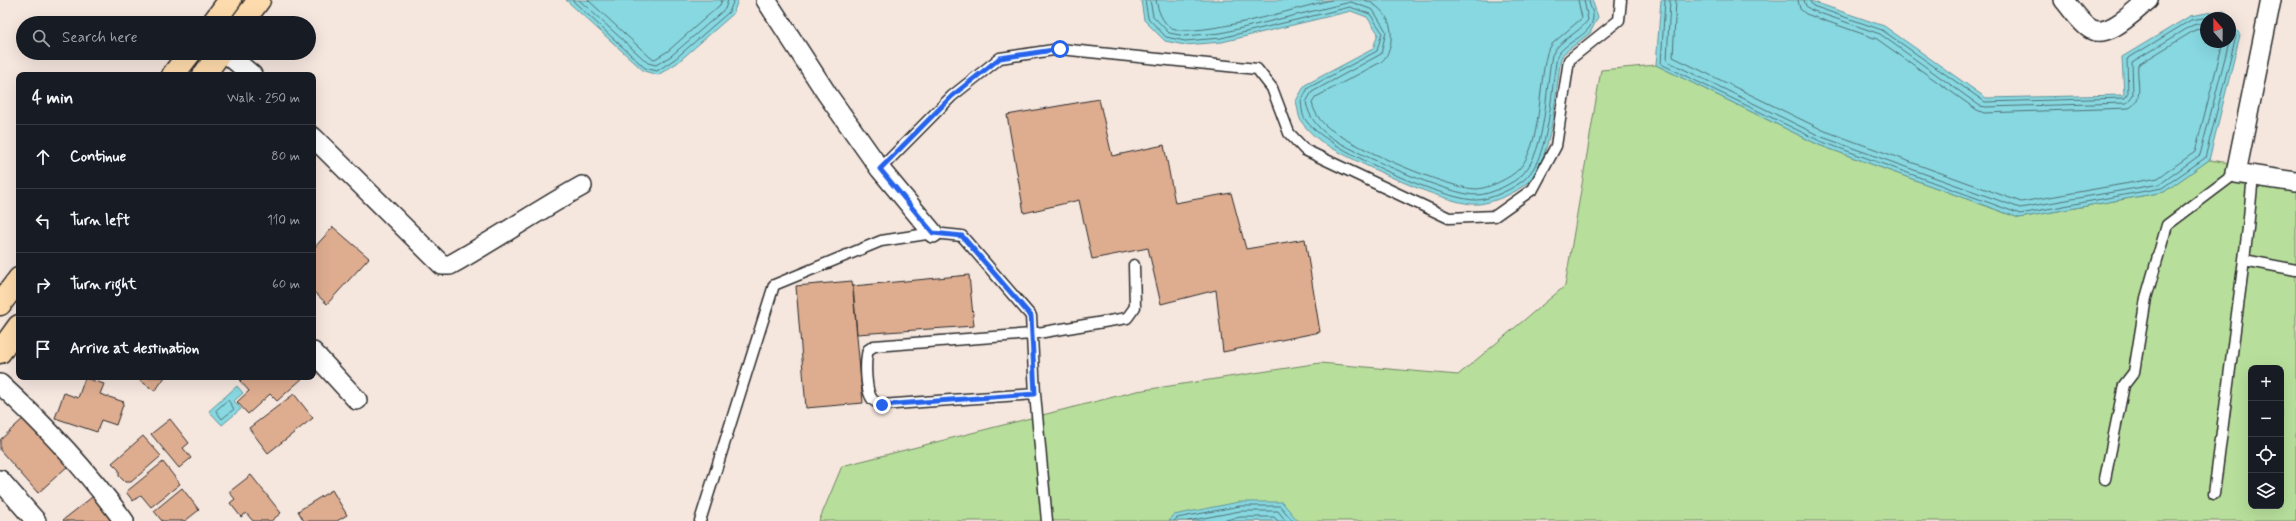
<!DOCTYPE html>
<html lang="en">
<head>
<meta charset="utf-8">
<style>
  :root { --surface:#171b24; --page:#242831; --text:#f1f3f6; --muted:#9ea1a6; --line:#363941 }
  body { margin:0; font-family:Mynerve,sans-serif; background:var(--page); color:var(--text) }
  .controls { position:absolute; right:12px; bottom:12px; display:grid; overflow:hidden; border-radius:8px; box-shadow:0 4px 16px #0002 }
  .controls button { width:36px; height:36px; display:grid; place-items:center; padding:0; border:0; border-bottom:1px solid var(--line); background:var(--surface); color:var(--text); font:20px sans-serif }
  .compass { position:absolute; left:2200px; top:12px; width:36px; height:36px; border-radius:50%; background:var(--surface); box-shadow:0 4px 16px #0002; rotate:339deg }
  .stop { position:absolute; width:12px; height:12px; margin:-9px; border:3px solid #2563eb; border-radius:50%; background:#fff }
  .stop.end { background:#2563eb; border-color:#fff; box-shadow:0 1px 4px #0008 }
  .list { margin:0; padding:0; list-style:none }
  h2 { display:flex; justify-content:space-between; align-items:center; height:52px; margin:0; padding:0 16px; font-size:17px }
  h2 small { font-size:13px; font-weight:400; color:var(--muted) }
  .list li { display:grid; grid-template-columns:26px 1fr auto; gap:12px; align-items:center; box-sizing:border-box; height:64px; padding:0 16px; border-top:1px solid var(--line) }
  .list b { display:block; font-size:15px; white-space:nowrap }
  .list em { font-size:13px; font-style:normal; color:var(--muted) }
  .icon { flex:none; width:22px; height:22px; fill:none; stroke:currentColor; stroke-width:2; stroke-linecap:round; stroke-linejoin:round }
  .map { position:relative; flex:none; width:2296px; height:521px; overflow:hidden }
  .search { position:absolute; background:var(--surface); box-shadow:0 4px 16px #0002; left:16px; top:16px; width:300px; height:44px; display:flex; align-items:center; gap:10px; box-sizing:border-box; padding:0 14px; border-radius:22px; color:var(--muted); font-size:15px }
  .panel { position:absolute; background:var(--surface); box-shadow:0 4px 16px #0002; left:16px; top:72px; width:300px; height:308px; border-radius:8px }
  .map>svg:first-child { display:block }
  .green { fill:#b7df9b; stroke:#718563; fill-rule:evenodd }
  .water { fill:#87d8e1; stroke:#629398 }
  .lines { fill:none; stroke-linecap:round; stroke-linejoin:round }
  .shore { stroke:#507074; stroke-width:1 }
  .building { fill:#dead90; stroke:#2b2b2b }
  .lane-casing { stroke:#2b2b2b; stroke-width:13 }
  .street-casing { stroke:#2b2b2b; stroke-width:22 }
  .primary-casing { stroke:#2b2b2b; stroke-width:25 }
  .lane { stroke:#fff; stroke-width:10 }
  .street { stroke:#fff; stroke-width:19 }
  .primary { stroke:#fedbac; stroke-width:22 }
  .route { stroke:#2563eb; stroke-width:5 }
</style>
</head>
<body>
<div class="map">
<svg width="2296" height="521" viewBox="0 0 2296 521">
  <rect width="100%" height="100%" fill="#f5e6de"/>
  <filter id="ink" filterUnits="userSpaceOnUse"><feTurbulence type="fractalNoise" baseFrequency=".025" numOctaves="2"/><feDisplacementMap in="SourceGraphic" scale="8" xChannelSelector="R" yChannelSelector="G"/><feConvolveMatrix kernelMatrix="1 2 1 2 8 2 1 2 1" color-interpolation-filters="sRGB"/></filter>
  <g filter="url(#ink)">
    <path class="green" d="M1656 65 1819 145 2019 218 2164 192 2209 160 2296 172V521H819L842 466 1137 391 1320 363 1458 375 1565 286 1601 70ZM2251 368H2281V506H2251Z"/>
    <path class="water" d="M566 0H738L733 14 677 63 658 75 644 71Z
      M1141 0H1592L1598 17 1590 33 1563 54 1561 58C1555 92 1553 159 1528 182 1516 193 1495 202 1479 204 1452 208 1351 160 1325 144 1318 140 1306 129 1301 121 1298 116 1298 107 1296 101L1305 85 1373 49 1378 33 1367 17 1351 11 1222 42 1185 45 1165 41 1144 20Z
      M1661 0H1808L1884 26 1986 98 2124 95 2122 57 2190 16 2224 10 2229 18H2206V42H2230V20L2240 35 2209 160 2164 192 2019 218 1819 145 1656 65Z
      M237 386 243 393 234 401 241 409 222 425 209 411Z
      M1239 502H1282L1298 521H1169L1174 515Z"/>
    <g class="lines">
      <path class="shore" d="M572 0 645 68 657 71 675 59 729 12 734 0
        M579 0 648 63 656 65 671 56 725 9 728 0
        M588 0 651 58 655 59 668 51 720 5 722 0
        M1145 0 1148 18 1166 37 1185 41 1221 38 1350 7 1370 14 1382 32 1377 51 1308 88 1301 101C1302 107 1302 115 1305 119 1321 147 1445 201 1477 200 1490 200 1517 187 1526 178 1551 153 1550 92 1557 57 1564 41 1591 37 1593 18 1594 12 1589 6 1589 0
        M1150 0 1153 16 1169 33 1185 36 1221 33 1351 2 1373 10 1386 31 1381 54 1312 92 1306 102C1309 117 1317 127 1329 136 1351 152 1451 196 1477 195 1490 195 1514 183 1523 174 1547 148 1545 90 1552 55 1559 40 1578 34 1588 20L1584 0
        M1156 0C1158 10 1162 23 1172 28 1197 39 1300 7 1331 0
        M1365 0C1385 8 1395 25 1390 47 1388 53 1386 58 1381 62L1316 97 1312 103C1315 115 1323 125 1333 131 1358 149 1446 188 1476 189 1487 189 1511 178 1519 169 1542 144 1538 87 1547 53L1552 44 1582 18 1578 0
        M1665 0 1661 64 1820 141 2020 214 2162 188 2205 158 2236 36 2230 27
        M1670 0 1667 61 1822 137 2020 208 2160 184 2200 155 2229 42
        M1676 0 1673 57 1825 131 2021 202 2158 178 2195 152 2223 42
        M1798 0 1800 9 1806 14 1877 39 1977 110 1984 113 2129 108C2145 100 2136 80 2138 65L2195 30 2206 28
        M1804 0 1806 6 1811 10 1880 34 1980 106 1986 107 2127 103 2133 95 2132 62 2193 25 2206 22
        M1809 0 1813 6 1882 30 1985 102 2125 98 2128 94 2127 59 2191 20 2221 15 2224 18
        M228 400 234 409 222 419 216 411Z
        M1174 521 1177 518 1240 506H1280L1293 521
        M1188 521 1240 511H1278L1286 521
        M1220 521 1241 517H1274L1278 521"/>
    </g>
    <path class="building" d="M1099 99 1112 156 1164 145 1175 203 1231 193 1246 249 1305 239 1320 332 1223 352 1216 290 1161 304 1148 248 1092 259 1079 200 1024 213 1007 115Z
      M333 227 369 258 327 304 313 291V249Z
      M969 275 974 326 857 334 853 286Z
      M852 281 863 403 806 408 796 286Z
      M135 377H165L155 391Z
      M244 377H304L277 401 270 394 248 414 237 402 249 391 240 381Z
      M85 378 104 384 100 394 124 402 116 425 101 420 97 432 55 418 64 393 78 398Z
      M294 394 313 418 268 453 249 428Z
      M26 416 70 464 38 493 0 450V440Z
      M170 419 189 443 183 448 191 458 179 468 151 434Z
      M143 436 161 456 131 482H125L119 476V470L112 463Z
      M163 462 180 484 151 507 141 495 133 501 126 492Z
      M251 475 281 513 271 521H253L246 513 241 517 230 503 235 499 229 492Z
      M182 488 199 510 185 521H162L154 511Z
      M332 490 347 515 337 521H304L298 511Z
      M96 494 117 521H64L63 520Z"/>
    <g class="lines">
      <defs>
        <path id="lane" d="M880 169 952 96 1000 58 1060 49 1257 69 1272 88 1289 133 1305 150 1449 218 1495 216 1533 189 1556 146 1569 60 1619 20 1621 0
          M2244 260 2296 270
          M1035 394 881 405C879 403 875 402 873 400 865 392 865 361 868 350L874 346 1032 334 1127 318 1135 307 1134 265
          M2105 479 2124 385 2134 372 2146 298 2167 225 2236 173
          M2214 494 2248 228 2253 175
          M700 521 774 285 881 241 933 233 962 236 1031 316 1035 394 1047 521"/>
        <path id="street" d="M766 0 827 94 880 169 933 233
          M2064 0C2072 9 2080 22 2089 28 2107 41 2135 10 2148 0
          M2271 0 2236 173 2296 182
          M226 53 252 75
          M313 137 442 265H450C495 240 537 211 582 186
          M313 352 357 400
          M0 384C45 425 88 472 124 521
          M0 480 36 521"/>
        <path id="primary" d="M213 23 230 0
          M242 23 259 0
          M173 75 190 53
          M204 75 220 53
          M0 304 19 279
          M0 352 19 326"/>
      </defs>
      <use href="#lane" class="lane-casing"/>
      <use href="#street" class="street-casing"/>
      <use href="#primary" class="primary-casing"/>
      <use href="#lane" class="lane"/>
      <use href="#street" class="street"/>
      <use href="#primary" class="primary"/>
    </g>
  </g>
  <g class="lines" filter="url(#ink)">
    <path class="route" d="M882 405 1035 394 1031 316 962 236 933 233 880 169 952 96 1000 58 1060 49"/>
  </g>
</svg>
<div class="controls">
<button>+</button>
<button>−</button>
<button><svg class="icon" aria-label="locate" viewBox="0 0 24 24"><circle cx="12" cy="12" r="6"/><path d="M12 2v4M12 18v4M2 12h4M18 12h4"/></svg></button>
<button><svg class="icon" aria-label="layers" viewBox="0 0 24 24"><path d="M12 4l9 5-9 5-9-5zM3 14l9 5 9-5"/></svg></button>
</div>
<svg class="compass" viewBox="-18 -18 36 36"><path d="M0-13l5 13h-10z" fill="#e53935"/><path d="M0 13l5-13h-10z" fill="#9ea1a6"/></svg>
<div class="stop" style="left:1060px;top:49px"></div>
<div class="stop end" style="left:882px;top:405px"></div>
<div class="search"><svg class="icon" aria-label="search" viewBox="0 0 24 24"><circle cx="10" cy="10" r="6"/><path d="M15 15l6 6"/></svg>Search here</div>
<section class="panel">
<h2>4 min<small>Walk · 250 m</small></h2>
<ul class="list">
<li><svg class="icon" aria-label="ahead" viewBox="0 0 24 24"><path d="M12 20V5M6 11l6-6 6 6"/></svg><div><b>Continue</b></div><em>80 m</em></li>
<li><svg class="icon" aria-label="left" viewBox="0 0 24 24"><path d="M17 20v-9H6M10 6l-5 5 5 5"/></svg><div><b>Turn left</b></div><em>110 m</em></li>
<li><svg class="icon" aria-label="right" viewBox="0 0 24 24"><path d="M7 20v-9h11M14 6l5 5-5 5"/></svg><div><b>Turn right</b></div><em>60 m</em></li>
<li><svg class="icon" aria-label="arrive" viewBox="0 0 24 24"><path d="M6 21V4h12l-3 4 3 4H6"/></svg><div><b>Arrive at destination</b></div></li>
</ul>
</section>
</div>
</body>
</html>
